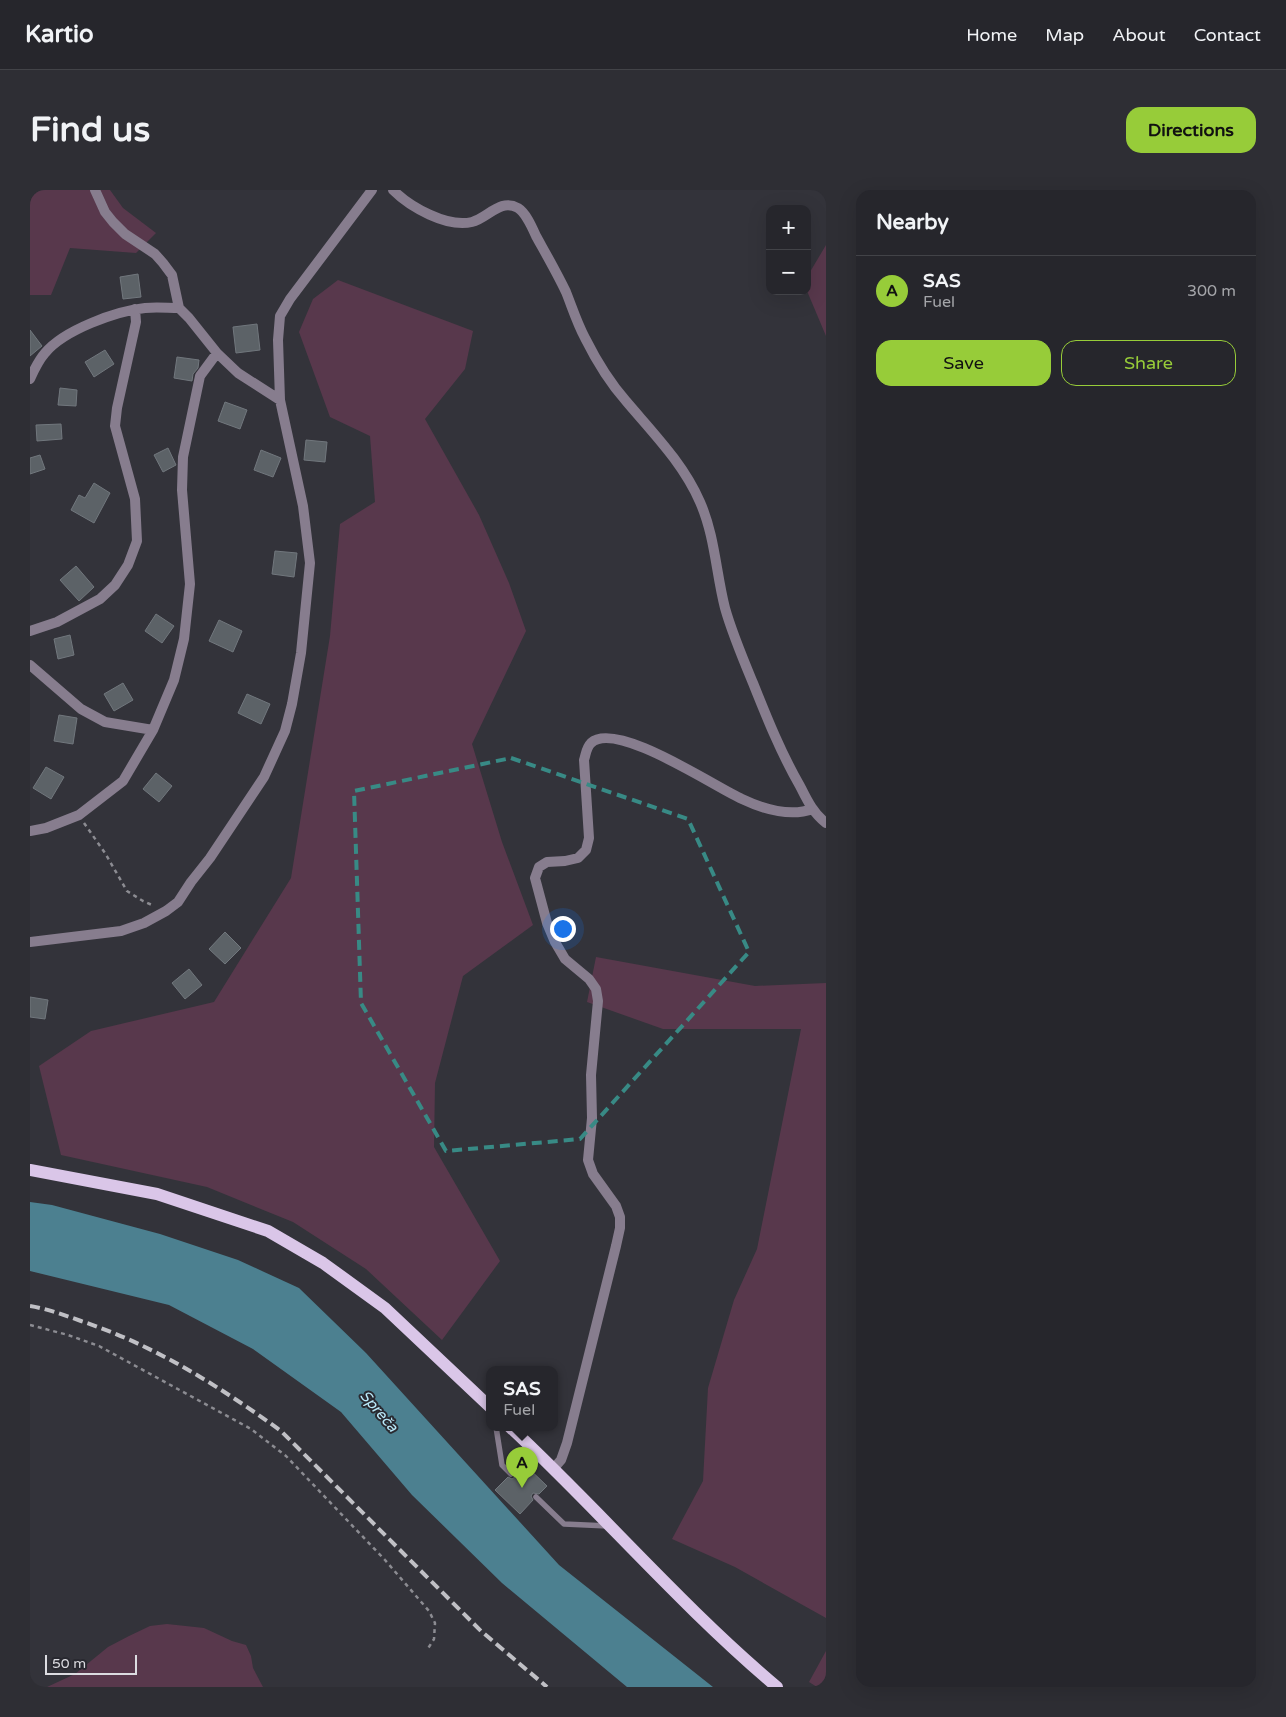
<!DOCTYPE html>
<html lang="en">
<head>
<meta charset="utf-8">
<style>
  :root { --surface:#26262c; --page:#2e2e34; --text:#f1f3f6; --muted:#a4a5a9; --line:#424348; --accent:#97cc39 }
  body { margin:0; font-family:"Varela Round",sans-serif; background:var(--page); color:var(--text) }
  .controls { position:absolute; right:15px; top:15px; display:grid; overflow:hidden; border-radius:10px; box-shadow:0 5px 20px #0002 }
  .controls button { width:45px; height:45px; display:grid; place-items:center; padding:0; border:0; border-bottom:1px solid var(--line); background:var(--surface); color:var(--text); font:25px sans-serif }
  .scale { position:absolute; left:15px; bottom:12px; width:92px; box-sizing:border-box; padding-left:5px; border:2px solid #dcdce1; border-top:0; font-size:14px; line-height:18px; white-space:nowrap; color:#dcdce1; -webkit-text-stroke:4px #292930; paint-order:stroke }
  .you { position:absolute; left:532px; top:738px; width:18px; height:18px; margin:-12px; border:4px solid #fff; border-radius:50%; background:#1a73e8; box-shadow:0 0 0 8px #1a73e833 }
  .badge { display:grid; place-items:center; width:32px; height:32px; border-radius:50%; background:var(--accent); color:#111; font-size:16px; font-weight:700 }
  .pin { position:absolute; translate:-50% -41px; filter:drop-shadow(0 1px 2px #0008) }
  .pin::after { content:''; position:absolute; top:26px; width:18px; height:15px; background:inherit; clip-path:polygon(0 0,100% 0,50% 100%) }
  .popup { position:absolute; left:456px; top:1176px; width:72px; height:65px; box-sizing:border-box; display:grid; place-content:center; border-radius:10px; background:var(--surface); filter:drop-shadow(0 1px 4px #0005); font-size:16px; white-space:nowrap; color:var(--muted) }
  .popup b { font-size:19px; color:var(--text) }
  .popup::after { content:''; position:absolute; left:50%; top:100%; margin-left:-10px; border:10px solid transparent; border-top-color:var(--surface) }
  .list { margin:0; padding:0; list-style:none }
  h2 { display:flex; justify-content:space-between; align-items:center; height:65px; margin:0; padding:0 20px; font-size:21px }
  h2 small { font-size:16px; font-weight:400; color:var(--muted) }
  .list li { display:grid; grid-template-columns:32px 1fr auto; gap:15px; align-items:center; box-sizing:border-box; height:70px; padding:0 20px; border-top:1px solid var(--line) }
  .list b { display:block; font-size:19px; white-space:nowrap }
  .list p { margin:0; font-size:16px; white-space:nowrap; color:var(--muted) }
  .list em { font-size:16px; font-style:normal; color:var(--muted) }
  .actions { display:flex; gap:10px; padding:15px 20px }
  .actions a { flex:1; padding:11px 0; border:1px solid var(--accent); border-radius:15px; text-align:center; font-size:18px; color:var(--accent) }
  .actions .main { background:var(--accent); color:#111 }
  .map { position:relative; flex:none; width:796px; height:1497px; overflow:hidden; border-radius:15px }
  header { display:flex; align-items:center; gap:30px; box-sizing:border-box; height:70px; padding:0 25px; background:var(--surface); border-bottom:1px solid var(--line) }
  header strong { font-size:24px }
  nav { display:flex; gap:28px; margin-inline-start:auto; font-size:18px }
  .intro { display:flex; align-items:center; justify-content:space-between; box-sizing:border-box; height:120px; padding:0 30px }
  h1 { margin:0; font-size:35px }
  .button { padding:12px 22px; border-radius:15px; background:var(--accent); color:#111; font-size:18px; font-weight:700 }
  main { display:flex; gap:30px; padding:0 30px }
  aside { flex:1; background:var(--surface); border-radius:15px; box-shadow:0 5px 20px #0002 }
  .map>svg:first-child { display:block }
  .green { fill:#58384c }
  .water { fill:#4c8090 }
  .building { fill:#5c6267; stroke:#71777d }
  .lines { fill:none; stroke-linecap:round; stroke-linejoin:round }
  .path { stroke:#8c8c92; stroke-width:2.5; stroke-dasharray:4 4; stroke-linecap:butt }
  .lane { stroke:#877d8e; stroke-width:5.5 }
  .street { stroke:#877d8e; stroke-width:10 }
  .primary { stroke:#dac6e8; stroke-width:12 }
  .rail { stroke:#c0c0c5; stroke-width:4; stroke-dasharray:10 5; stroke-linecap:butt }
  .marked { fill:none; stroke:#388a85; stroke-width:4; stroke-dasharray:10 6; stroke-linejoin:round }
  .labels { text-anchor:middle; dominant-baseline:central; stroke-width:4; stroke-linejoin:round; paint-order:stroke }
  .water-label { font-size:15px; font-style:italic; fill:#baeafa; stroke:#292930 }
</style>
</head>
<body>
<header>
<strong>Kartio</strong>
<nav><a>Home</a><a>Map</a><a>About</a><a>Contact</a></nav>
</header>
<div class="intro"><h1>Find us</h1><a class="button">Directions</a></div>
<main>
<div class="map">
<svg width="796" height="1497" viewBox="0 0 796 1497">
  <rect width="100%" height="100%" fill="#33333a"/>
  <path class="green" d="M0 0H80L93 18 126 43 106 63 40 58 21 105H0Z
    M796 55V146L777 101V87Z
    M308 90 443 141 435 179 395 229 449 325 479 393 496 441 442 554 472 652 503 735 433 786 405 893 404 957 470 1071 412 1150 336 1079 263 1032 177 997 31 965 9 876 61 841 184 812 261 688 300 446 310 334 345 312 340 246 300 227 269 142 283 109Z
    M566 767 725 796 796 793V1428L705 1377 642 1349 673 1291 678 1198 704 1110 727 1059 771 839H633L557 812Z
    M137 1434 174 1438 202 1451 216 1455 221 1466 223 1478 233 1497H17L45 1484 78 1457 99 1446 120 1436Z
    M796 1461V1497H787L779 1492Z"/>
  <path class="water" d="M0 1012 22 1015 130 1044 208 1070 269 1098 336 1163 529 1375 683 1497H597L472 1393 382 1305 311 1222 223 1159 139 1115 0 1081Z"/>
  <path class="building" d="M108 84 111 107 93 109 90 87Z
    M227 134 230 160 206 163 203 137Z
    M0 140 12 156 0 166Z
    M75 160 84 174 64 187 55 172Z
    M147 167 169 170 168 178 163 184 162 191 144 188Z
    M30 198 47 200 46 216 28 215Z
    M195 212 217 220 210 239 188 231Z
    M31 234 32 249 7 251 6 235Z
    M276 250 297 252 295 272 274 270Z
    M138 258 146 275 133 282 124 265Z
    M231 260 251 268 243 287 224 280Z
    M10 265 15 279 0 284V268Z
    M64 293 80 303 64 333 41 320 49 305 55 308Z
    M245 361 267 363 264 387 242 384Z
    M46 376 64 397 49 411 30 390Z
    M126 424 144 436 132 453 115 441Z
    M189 430 212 441 203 462 179 451Z
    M40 445 44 465 28 469 24 449Z
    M93 493 103 510 84 521 74 504Z
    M217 504 240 514 231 534 208 523Z
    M29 525 47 528 43 554 24 551Z
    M16 577 34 587 21 609 3 598Z
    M126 583 142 596 129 612 113 599Z
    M195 742 211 758 195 774 179 759Z
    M159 779 172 795 155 809 142 793Z
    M0 807 18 810 15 829 0 827Z
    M492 1272 517 1296 509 1304 503 1303 501 1306 503 1310 490 1324 465 1300 478 1287 482 1289 485 1287 484 1280Z"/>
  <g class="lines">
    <path class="path" d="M54 633 75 663 97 701 113 711 122 715
      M0 1135 38 1145 69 1156 221 1239 256 1266 355 1370 399 1421 405 1433 404 1449 397 1460"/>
    <path class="lane" d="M466 1237 472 1275 481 1284
      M506 1307 534 1334 578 1336"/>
    <path class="street" d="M65 0 75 22 83 32 95 44 125 64 133 73 142 85 149 118 159 128 187 163 208 183 250 210
      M363 0C380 17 417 38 442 32 458 28 470 8 488 18 496 23 502 37 506 46 516 64 527 83 536 102 542 117 547 133 555 148 565 168 581 194 596 211 623 243 653 273 670 312 685 346 686 383 695 418 702 443 713 469 723 493 737 528 751 563 770 596 777 610 783 623 796 633
      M0 189C4 180 8 171 15 163 34 140 86 121 115 118 126 117 138 118 149 118
      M0 441 27 432 70 409 85 395 98 375 107 351 105 309 85 236 87 218 106 132 105 119
      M0 475 51 519 75 532 123 540
      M0 641 16 638 49 625 93 591 123 540 144 490 154 449 160 394 152 300 153 267 170 186 187 163
      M0 752 91 741 114 733 136 721 148 712 161 692 180 668 234 587 255 541 262 514 271 463 280 373 273 316 250 210 248 150 250 126 260 109 342 0
      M524 1278 531 1270 537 1253 586 1056 590 1038V1027L586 1016 563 984 558 970 562 928 561 885 568 811 566 799 559 789 535 769 525 752 517 733 505 688 509 677 517 672 535 671 548 668 556 660 559 648 554 570C556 564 556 558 561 553 586 530 685 597 712 609 733 619 760 627 783 619"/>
    <path class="primary" d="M0 980 127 1004 238 1041 293 1073 355 1118 460 1217
      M480 1237C571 1322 652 1417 747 1497"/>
    <path class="rail" d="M0 1116C18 1119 34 1125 51 1131 124 1155 189 1196 251 1241L451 1441 517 1497"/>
  </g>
  <path class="marked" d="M481 568 658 629 719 762 550 949 416 961 331 813 324 601Z"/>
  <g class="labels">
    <g class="water-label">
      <text transform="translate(349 1221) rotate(49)">Spreča</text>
    </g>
  </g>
</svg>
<div class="controls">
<button>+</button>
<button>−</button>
</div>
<div class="scale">50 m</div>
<div class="you"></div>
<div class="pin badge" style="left:492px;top:1298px">A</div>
<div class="popup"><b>SAS</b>Fuel</div>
</div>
<aside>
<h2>Nearby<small></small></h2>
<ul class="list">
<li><span class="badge">A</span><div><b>SAS</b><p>Fuel</p></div><em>300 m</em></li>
</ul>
<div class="actions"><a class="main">Save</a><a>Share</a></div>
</aside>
</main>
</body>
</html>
